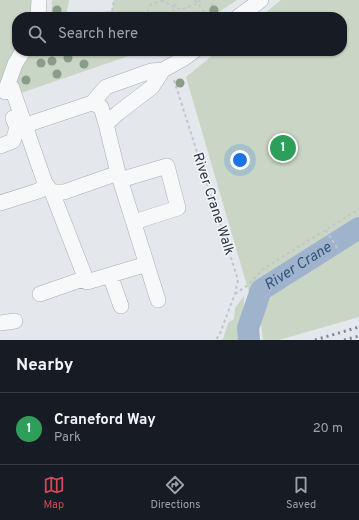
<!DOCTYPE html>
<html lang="en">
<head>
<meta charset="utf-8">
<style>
  :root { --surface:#171b24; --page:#20242c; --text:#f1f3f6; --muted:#9ea1a6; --line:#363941; --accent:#d1495b }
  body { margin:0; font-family:Overpass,sans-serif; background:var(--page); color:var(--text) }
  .you { position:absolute; left:240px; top:160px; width:14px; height:14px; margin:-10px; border:3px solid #fff; border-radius:50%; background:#1a73e8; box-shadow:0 0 0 6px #1a73e833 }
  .badge { display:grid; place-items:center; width:26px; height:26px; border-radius:50%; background:var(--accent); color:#fff; font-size:13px; font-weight:700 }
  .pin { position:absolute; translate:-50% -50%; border:2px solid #fff; box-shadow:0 1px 4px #0006 }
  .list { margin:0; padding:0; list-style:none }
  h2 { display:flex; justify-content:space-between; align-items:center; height:52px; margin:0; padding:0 16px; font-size:17px }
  h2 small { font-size:13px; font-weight:400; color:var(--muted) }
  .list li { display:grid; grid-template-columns:26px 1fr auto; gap:12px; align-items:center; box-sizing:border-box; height:72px; padding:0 16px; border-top:1px solid var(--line) }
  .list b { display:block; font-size:15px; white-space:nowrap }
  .list p { margin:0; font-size:13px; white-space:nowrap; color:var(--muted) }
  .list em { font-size:13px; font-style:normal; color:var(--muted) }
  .icon { flex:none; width:22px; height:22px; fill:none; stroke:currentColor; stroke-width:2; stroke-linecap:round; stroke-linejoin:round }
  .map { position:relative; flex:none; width:359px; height:340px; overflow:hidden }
  .search { position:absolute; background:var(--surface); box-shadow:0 1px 3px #0004; left:12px; right:12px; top:12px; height:44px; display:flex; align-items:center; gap:10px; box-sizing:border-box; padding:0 14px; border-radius:16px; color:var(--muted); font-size:15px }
  .sheet { height:124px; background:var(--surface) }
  nav { display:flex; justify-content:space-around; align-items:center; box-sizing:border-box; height:56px; border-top:1px solid var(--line); background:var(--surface); font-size:11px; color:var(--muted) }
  nav a { display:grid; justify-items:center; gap:2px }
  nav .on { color:var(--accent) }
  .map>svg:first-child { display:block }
  .green { fill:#c9d6c5 }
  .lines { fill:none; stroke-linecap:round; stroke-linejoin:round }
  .river { stroke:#9fb4cc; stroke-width:22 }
  .minor-casing { stroke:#a9aeb7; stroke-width:16 }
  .path { stroke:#c2c5cb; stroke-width:2; stroke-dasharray:3 3; stroke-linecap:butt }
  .minor { stroke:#f7f8fa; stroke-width:15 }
  .rail { stroke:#7d8696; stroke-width:3; stroke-dasharray:2 4; stroke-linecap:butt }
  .tree { fill:#899d89 }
  .labels { text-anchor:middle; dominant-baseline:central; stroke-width:3; stroke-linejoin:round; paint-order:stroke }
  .street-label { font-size:14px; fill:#2b3445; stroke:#f4f6f9 }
  .water-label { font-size:15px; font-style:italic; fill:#34527a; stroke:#f4f6f9 }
</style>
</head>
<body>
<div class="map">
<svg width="359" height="340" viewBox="0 0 359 340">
  <rect width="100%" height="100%" fill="#e4e7ec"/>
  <path class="green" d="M0 0H36L33 17H17V51H143L18 94V92L0 98Z
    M52 0H69L66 17H51Z
    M114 0H237L212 17H89V13L112 11Z
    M281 0H359V219L263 280 250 296 186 77 218 51H342V17H260Z
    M359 238V317L279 340H263L260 316 273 293Z
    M244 296 243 331 239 340H221L223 339 228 323 234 319 235 308Z"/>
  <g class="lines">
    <path class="river" id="s1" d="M249 340 248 328 261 290 359 228"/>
    <defs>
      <path id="minor" d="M38 17 39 0
        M238 17 261 0
        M8 84 12 88 15 97 45 183 52 192H64L118 173 158 300
        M5 92 15 64 23 51
        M92 103 106 87 151 71 163 70 183 59 194 51
        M106 124 118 113 152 87 163 70
        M17 128 92 103 101 107 106 124 118 173
        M0 146 13 141 17 128 13 118
        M120 180 167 166 178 208 134 222
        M52 192 87 282 147 264
        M0 203 41 190 45 183
        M110 275 121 306
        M40 294 86 278
        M0 323 15 321"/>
    </defs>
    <use href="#minor" class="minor-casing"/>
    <path class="path" d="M161 0 181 10 198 3 200 0
      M195 0 207 15
      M112 17V11L114 0
      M145 17 151 4 164 0
      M170 17 175 7 177 0
      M208 17 207 15 214 0
      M174 80 238 280 235 294 219 336 215 340
      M326 230 339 251
      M235 294 248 285 263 269 359 209"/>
    <use href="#minor" class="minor"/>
    <path class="rail" d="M315 340 359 327
      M344 340 359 336"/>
  </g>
  <g class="tree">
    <circle cx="57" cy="10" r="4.5"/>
    <circle cx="214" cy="10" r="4.5"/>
    <circle cx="68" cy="58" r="4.5"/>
    <circle cx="52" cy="61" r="4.5"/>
    <circle cx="41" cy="63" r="4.5"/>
    <circle cx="84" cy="64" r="4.5"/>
    <circle cx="57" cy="74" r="4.5"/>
    <circle cx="26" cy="80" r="4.5"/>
    <circle cx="180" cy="83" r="4.5"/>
  </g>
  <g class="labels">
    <g class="street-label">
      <text transform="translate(213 204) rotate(72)">River Crane Walk</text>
    </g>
    <g class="water-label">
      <text stroke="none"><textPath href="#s1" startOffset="96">River Crane</textPath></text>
    </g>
  </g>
</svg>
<div class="you"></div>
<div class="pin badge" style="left:283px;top:148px;background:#2e9e5b">1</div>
<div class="search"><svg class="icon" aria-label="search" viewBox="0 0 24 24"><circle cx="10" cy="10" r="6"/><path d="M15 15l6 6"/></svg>Search here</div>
</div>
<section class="sheet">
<h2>Nearby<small></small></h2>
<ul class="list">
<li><span class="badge" style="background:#2e9e5b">1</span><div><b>Craneford Way</b><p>Park</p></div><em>20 m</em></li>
</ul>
</section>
<nav>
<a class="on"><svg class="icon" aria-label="map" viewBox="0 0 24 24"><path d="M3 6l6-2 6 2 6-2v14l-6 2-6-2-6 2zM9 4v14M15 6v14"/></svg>Map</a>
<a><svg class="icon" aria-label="directions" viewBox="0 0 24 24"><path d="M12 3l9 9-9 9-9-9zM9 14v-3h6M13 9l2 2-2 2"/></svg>Directions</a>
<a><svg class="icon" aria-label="saved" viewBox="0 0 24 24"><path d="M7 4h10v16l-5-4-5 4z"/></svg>Saved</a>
</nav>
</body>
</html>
